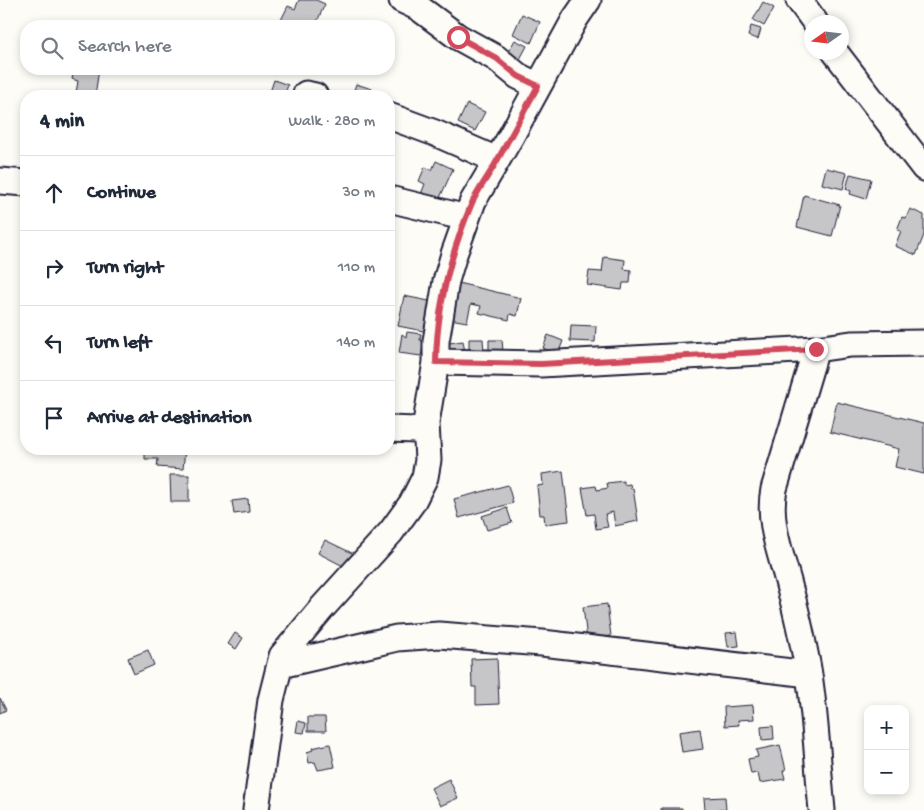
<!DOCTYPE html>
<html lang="en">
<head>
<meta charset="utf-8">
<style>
  :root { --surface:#fff; --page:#f6f6f7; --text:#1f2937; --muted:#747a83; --line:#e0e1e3 }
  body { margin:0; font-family:"Gochi Hand",sans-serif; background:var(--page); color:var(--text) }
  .controls { position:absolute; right:15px; bottom:15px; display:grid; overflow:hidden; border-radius:10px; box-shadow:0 2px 8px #0003 }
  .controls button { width:45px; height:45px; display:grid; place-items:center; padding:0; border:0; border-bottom:1px solid var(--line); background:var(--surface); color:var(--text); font:25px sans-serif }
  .compass { position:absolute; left:804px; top:15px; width:45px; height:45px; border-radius:50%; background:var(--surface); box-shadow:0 2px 8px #0003; rotate:256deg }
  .stop { position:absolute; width:15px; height:15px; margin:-11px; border:4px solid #d1495b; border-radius:50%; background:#fff }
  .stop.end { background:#d1495b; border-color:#fff; box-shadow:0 1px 5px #0008 }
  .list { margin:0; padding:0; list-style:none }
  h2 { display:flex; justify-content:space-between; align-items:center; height:65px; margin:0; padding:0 20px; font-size:21px }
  h2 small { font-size:16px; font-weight:400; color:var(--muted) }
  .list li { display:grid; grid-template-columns:32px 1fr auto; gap:15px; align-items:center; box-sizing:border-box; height:75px; padding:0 20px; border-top:1px solid var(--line) }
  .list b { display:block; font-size:19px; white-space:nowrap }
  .list em { font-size:16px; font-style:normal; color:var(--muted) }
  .icon { flex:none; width:28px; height:28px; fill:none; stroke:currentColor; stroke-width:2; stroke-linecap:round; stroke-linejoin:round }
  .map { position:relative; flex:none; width:924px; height:810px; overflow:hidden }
  .search { position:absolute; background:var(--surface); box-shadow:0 2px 8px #0003; left:20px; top:20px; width:375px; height:55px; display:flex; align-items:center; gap:12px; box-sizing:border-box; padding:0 18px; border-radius:20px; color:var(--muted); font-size:19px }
  .panel { position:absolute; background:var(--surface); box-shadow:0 2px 8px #0003; left:20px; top:90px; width:375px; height:365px; border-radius:20px }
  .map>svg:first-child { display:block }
  .building { fill:#c6c6c8; stroke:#22223b }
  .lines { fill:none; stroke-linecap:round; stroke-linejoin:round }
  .minor-casing { stroke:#22223b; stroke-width:29 }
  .minor { stroke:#fdfcf7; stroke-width:25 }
  .route { stroke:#d1495b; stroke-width:6 }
</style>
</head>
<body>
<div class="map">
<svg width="924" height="810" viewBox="0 0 924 810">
  <rect width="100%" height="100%" fill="#fdfcf7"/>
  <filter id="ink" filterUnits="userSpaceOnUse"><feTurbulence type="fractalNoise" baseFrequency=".02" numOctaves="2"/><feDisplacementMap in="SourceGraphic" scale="10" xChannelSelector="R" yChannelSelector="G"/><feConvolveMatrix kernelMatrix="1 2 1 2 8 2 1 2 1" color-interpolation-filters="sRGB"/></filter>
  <g filter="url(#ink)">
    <path class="building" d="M299 0H316L325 4 315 26H289L290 24 281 20 288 6 295 9Z
      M763 2 774 8 764 26 753 20Z
      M522 14 540 22 531 43 513 34Z
      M751 26 761 29 758 39 748 36Z
      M515 40 527 46 520 59 508 52Z
      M74 69H99L95 96 76 93 78 81 72 79Z
      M274 80 288 85 284 96 270 92Z
      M356 84 372 89 369 96H352Z
      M467 104 485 112 475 131 458 123Z
      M436 161 453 169 438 202 421 194 425 184 419 181 425 167 432 170Z
      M826 168 847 173 843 189 822 184Z
      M850 174 871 179 866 199 850 194 851 191 846 189Z
      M804 195 840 205 832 236 797 227Z
      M910 209 924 215V235L916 255 895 246 901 231 897 230 902 217 906 218Z
      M604 257 625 260 624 269 631 270 630 283H623L622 290 587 285 589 271 602 272Z
      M458 283 521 298 517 316 510 314 509 320 479 313 481 306 471 304 467 322 450 319Z
      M404 296 434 302 428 332 398 326Z
      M571 325 596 326 595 342 570 341Z
      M407 332 421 334 420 340 424 341 421 356 399 353 402 334 406 337Z
      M548 335 563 341 558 354 543 348Z
      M469 339H483L484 352 469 353Z
      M489 340H502L503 351 489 352Z
      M463 341 465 352 450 354 449 343Z
      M837 402 924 423V474L895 467 899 449 830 432Z
      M145 449H185L183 469 157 467 158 459H145Z
      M563 471 569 521 545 524 544 515H540L537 486 543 485 542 474Z
      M170 475H189V502H171Z
      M624 481V485L630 484 631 489 633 488 638 521 615 526 613 512 605 514 608 527 596 529 594 514 587 515 582 488 596 486 597 490 608 488 607 483Z
      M508 485 513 503 459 518 454 499Z
      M248 499 249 512 234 514 232 501Z
      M507 508 512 523 487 530 482 516Z
      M325 540 356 555 349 569 318 553Z
      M607 604 611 636 587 639 583 607Z
      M737 632 739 646 728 647 726 633Z
      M235 633 243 638 236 649 228 644Z
      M148 650 154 665 134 674 128 658Z
      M497 658 499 704 476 705V687H472L471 659Z
      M0 698 6 710 0 713Z
      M753 705 754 719 738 720 739 725 725 726 724 707Z
      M308 717H325L326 731H308Z
      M298 721 306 723 304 733 296 732Z
      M773 726 774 739 762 740 761 727Z
      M700 729 703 749 682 752 679 732Z
      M330 744 335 767 318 770 315 762 309 763 307 752 313 750 312 748Z
      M780 745 786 770H783L785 779 760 783 758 773 751 774 748 759 758 757 756 750Z
      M449 779 458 798 440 806 431 788Z
      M725 797 726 810H705L704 798Z
      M661 808H682V810H661Z"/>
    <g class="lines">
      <defs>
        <path id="minor" d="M402 0 419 8 458 37 496 58 518 76 538 86
          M799 0 815 22
          M835 52 924 168
          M306 94 315 96
          M389 116 435 133 497 160
          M0 181 26 183
          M389 199 467 218
          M436 362 541 364 816 349
          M389 429 416 430 426 435
          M280 665 397 638 439 635 542 643 809 674
          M256 810 271 700 282 656 322 608 391 532 412 503 425 477 428 460 426 423 436 362V341L440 318 446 281 454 254 473 201 510 138 575 19 588 0
          M822 810C817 761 816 711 807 663 802 638 797 613 790 589 782 556 767 523 774 489L816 349 851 344 924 343"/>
      </defs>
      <use href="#minor" class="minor-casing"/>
      <use href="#minor" class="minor"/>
    </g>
  </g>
  <g class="lines" filter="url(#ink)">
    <path class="route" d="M458 37 496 58 518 76 538 86C523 113 509 140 494 166 487 178 478 190 472 203 451 252 437 308 436 362L541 364 816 349"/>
  </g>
</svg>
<div class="controls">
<button>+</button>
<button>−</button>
</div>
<svg class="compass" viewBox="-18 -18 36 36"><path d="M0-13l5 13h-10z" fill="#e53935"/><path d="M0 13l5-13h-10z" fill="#747a83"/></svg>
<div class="stop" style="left:458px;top:37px"></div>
<div class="stop end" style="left:816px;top:349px"></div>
<div class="search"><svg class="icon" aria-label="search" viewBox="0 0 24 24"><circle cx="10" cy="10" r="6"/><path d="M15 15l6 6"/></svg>Search here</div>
<section class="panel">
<h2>4 min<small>Walk · 280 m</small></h2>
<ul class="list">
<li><svg class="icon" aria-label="ahead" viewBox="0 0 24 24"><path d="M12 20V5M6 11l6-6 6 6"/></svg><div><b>Continue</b></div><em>30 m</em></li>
<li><svg class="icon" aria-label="right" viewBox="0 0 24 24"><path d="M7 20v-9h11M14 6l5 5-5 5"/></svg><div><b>Turn right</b></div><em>110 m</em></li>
<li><svg class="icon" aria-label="left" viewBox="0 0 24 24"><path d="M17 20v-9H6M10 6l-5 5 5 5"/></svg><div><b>Turn left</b></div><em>140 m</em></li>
<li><svg class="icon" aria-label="arrive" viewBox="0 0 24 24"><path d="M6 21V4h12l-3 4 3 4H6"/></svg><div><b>Arrive at destination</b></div></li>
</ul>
</section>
</div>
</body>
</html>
